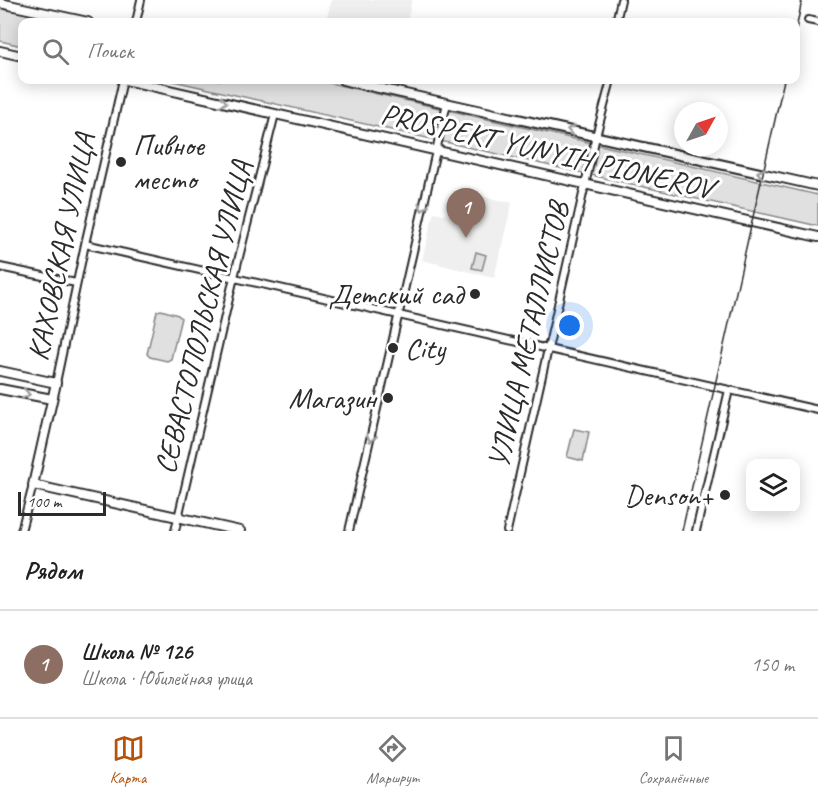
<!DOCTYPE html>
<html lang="ru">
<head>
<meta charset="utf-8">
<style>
  :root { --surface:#fff; --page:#f2f2f2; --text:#222; --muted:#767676; --line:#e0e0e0; --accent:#b45309 }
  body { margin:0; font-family:Caveat,sans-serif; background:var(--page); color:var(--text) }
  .controls { position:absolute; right:18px; bottom:18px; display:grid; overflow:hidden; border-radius:12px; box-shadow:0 3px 15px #0003 }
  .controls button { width:54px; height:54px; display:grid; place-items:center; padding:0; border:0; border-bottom:2px solid var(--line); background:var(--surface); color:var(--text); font:30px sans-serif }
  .compass { position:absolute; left:674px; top:102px; width:54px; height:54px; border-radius:50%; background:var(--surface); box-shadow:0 3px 15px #0003; rotate:50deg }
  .scale { position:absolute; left:18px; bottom:15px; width:88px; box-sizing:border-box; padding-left:6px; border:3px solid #2b2b2b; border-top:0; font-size:16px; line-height:21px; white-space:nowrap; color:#2b2b2b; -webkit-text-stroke:4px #fff; paint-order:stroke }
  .you { position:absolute; left:570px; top:326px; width:21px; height:21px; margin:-15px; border:4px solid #fff; border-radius:50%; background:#1a73e8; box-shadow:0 0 0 9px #1a73e833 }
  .badge { display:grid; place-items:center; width:39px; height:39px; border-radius:50%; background:var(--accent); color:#fff; font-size:20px; font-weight:700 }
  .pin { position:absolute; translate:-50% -50px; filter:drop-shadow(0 2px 3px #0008) }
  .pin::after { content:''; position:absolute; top:32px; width:21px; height:18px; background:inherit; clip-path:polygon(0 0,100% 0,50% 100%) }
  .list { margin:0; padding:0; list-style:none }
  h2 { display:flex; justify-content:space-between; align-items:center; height:78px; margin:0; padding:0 24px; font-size:26px }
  h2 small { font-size:20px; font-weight:400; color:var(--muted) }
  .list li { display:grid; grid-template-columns:39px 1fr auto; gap:18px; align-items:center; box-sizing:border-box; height:108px; padding:0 24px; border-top:2px solid var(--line) }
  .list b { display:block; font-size:22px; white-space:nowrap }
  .list p { margin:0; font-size:20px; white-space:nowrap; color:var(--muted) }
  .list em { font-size:20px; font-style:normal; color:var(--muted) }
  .icon { flex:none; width:33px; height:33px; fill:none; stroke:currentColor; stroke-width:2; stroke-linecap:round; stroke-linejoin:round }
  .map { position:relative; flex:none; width:818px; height:531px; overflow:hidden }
  .search { position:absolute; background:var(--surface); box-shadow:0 3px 15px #0003; left:18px; right:18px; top:18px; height:66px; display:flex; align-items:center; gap:15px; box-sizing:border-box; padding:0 21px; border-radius:12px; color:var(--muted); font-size:22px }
  .sheet { height:186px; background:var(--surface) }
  nav { display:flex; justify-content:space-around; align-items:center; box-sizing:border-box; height:84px; border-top:2px solid var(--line); background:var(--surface); font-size:16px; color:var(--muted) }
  nav a { display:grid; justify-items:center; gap:3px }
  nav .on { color:var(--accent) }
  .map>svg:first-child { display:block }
  .built { fill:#efefef }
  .park { fill:#e0e0e0; stroke:#868686; stroke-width:1.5 }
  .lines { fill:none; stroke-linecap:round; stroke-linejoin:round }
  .minor-casing { stroke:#2b2b2b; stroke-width:10 }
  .tertiary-casing { stroke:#2b2b2b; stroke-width:12 }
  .minor { stroke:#fff; stroke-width:6 }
  .tertiary { stroke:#fff; stroke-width:8 }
  .tram { stroke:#2b2b2b; stroke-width:1.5 }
  .oneway { stroke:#a0a0a0 }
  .poi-dot { fill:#2b2b2b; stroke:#fff; stroke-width:2 }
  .labels { text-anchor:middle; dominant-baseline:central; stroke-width:6; stroke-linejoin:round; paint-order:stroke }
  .poi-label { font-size:30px; fill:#2b2b2b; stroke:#fff; text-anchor:end }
  .street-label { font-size:30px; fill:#2b2b2b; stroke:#fff }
</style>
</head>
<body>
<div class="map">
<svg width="818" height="531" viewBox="0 0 818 531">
  <rect width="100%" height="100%" fill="#fff"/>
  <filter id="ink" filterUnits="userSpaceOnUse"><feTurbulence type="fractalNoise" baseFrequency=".0167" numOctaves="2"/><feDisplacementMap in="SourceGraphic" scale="12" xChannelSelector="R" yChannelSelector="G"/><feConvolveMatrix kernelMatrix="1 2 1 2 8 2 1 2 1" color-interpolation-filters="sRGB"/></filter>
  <g filter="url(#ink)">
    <path class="built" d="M331 0H412L407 22H326Z
      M459 191 512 203 494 278 422 260 434 212 453 216Z"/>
    <path class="park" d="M0 6 69 22H22V46L0 41Z
      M169 80H317L818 195V226Z
      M476 252 486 255 482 270 472 268Z
      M161 310 178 315 181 318 171 359 167 361 150 357 147 354 157 311Z
      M574 429 589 432 583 461 567 457Z"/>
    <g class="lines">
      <defs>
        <path id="minor" d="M808 20 818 22
          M136 22 141 0
          M616 22 621 0
          M85 244 818 410
          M0 267 76 283
          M56 383 85 244 123 80
          M21 531 33 485
          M175 531 234 277 275 114
          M349 531 447 103
          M507 531 596 136 611 80
          M696 531 729 390"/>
        <path id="tertiary" d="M0 3 88 22
          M0 51 22 56
          M125 80 818 237
          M343 80 818 186
          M0 371 56 383 33 485 240 531
          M0 389 52 399"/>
      </defs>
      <use href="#minor" class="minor-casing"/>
      <use href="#tertiary" class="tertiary-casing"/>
      <use href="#minor" class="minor"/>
      <use href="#tertiary" class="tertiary"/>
      <path class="tram" d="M796 30 802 0
        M682 531 784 80"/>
    </g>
    <defs><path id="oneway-chevron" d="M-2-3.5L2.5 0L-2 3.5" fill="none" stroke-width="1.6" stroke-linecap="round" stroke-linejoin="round" transform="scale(1.5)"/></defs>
    <g class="oneway">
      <use href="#oneway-chevron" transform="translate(223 102) rotate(13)"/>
      <use href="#oneway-chevron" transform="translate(571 130) rotate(-167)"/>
      <use href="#oneway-chevron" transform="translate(761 173) rotate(-167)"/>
      <use href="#oneway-chevron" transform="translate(423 207) rotate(103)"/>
      <use href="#oneway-chevron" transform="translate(26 394) rotate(11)"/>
      <use href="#oneway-chevron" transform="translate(371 438) rotate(103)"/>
    </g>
  </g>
  <g class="poi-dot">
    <circle cx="121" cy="162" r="6"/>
    <circle cx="475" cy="294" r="6"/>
    <circle cx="393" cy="348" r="6"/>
    <circle cx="388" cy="398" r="6"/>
    <circle cx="725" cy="495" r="6"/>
  </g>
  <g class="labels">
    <g class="poi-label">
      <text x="133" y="145" text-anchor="start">Пивное<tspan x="133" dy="34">место</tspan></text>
      <text x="463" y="294">Детский сад</text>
      <text x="405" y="348" text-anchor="start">City</text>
      <text x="376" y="398">Магазин</text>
      <text x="713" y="495">Denson+</text>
    </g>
    <g class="street-label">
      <text transform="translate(547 151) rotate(13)">PROSPEKT YUNYIH PIONEROV</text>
      <text transform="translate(61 247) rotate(-78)">КАХОВСКАЯ УЛИЦА</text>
      <text transform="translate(203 317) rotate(-76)">СЕВАСТОПОЛЬСКАЯ УЛИЦА</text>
      <text transform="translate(528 335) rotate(-77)">УЛИЦА МЕТАЛЛИСТОВ</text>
    </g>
  </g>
</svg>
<div class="controls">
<button><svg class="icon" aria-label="layers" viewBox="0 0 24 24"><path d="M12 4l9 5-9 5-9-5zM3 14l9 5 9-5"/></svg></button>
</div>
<svg class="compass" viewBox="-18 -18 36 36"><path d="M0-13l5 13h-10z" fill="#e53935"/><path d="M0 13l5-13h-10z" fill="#767676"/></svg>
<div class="scale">100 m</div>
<div class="you"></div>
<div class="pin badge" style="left:466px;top:238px;background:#8d6e63">1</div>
<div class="search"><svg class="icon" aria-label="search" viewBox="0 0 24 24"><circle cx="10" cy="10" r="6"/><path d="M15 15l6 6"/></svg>Поиск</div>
</div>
<section class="sheet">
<h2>Рядом<small></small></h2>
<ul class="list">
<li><span class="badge" style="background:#8d6e63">1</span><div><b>Школа № 126</b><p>Школа · Юбилейная улица</p></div><em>150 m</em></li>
</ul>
</section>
<nav>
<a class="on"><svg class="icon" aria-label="map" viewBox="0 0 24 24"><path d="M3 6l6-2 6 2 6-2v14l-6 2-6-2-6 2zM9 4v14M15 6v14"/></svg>Карта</a>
<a><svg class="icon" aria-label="directions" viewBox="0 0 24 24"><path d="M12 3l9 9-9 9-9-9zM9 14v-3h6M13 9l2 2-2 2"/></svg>Маршрут</a>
<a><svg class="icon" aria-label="saved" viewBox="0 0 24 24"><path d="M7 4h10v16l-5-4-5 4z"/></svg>Сохранённые</a>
</nav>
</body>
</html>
